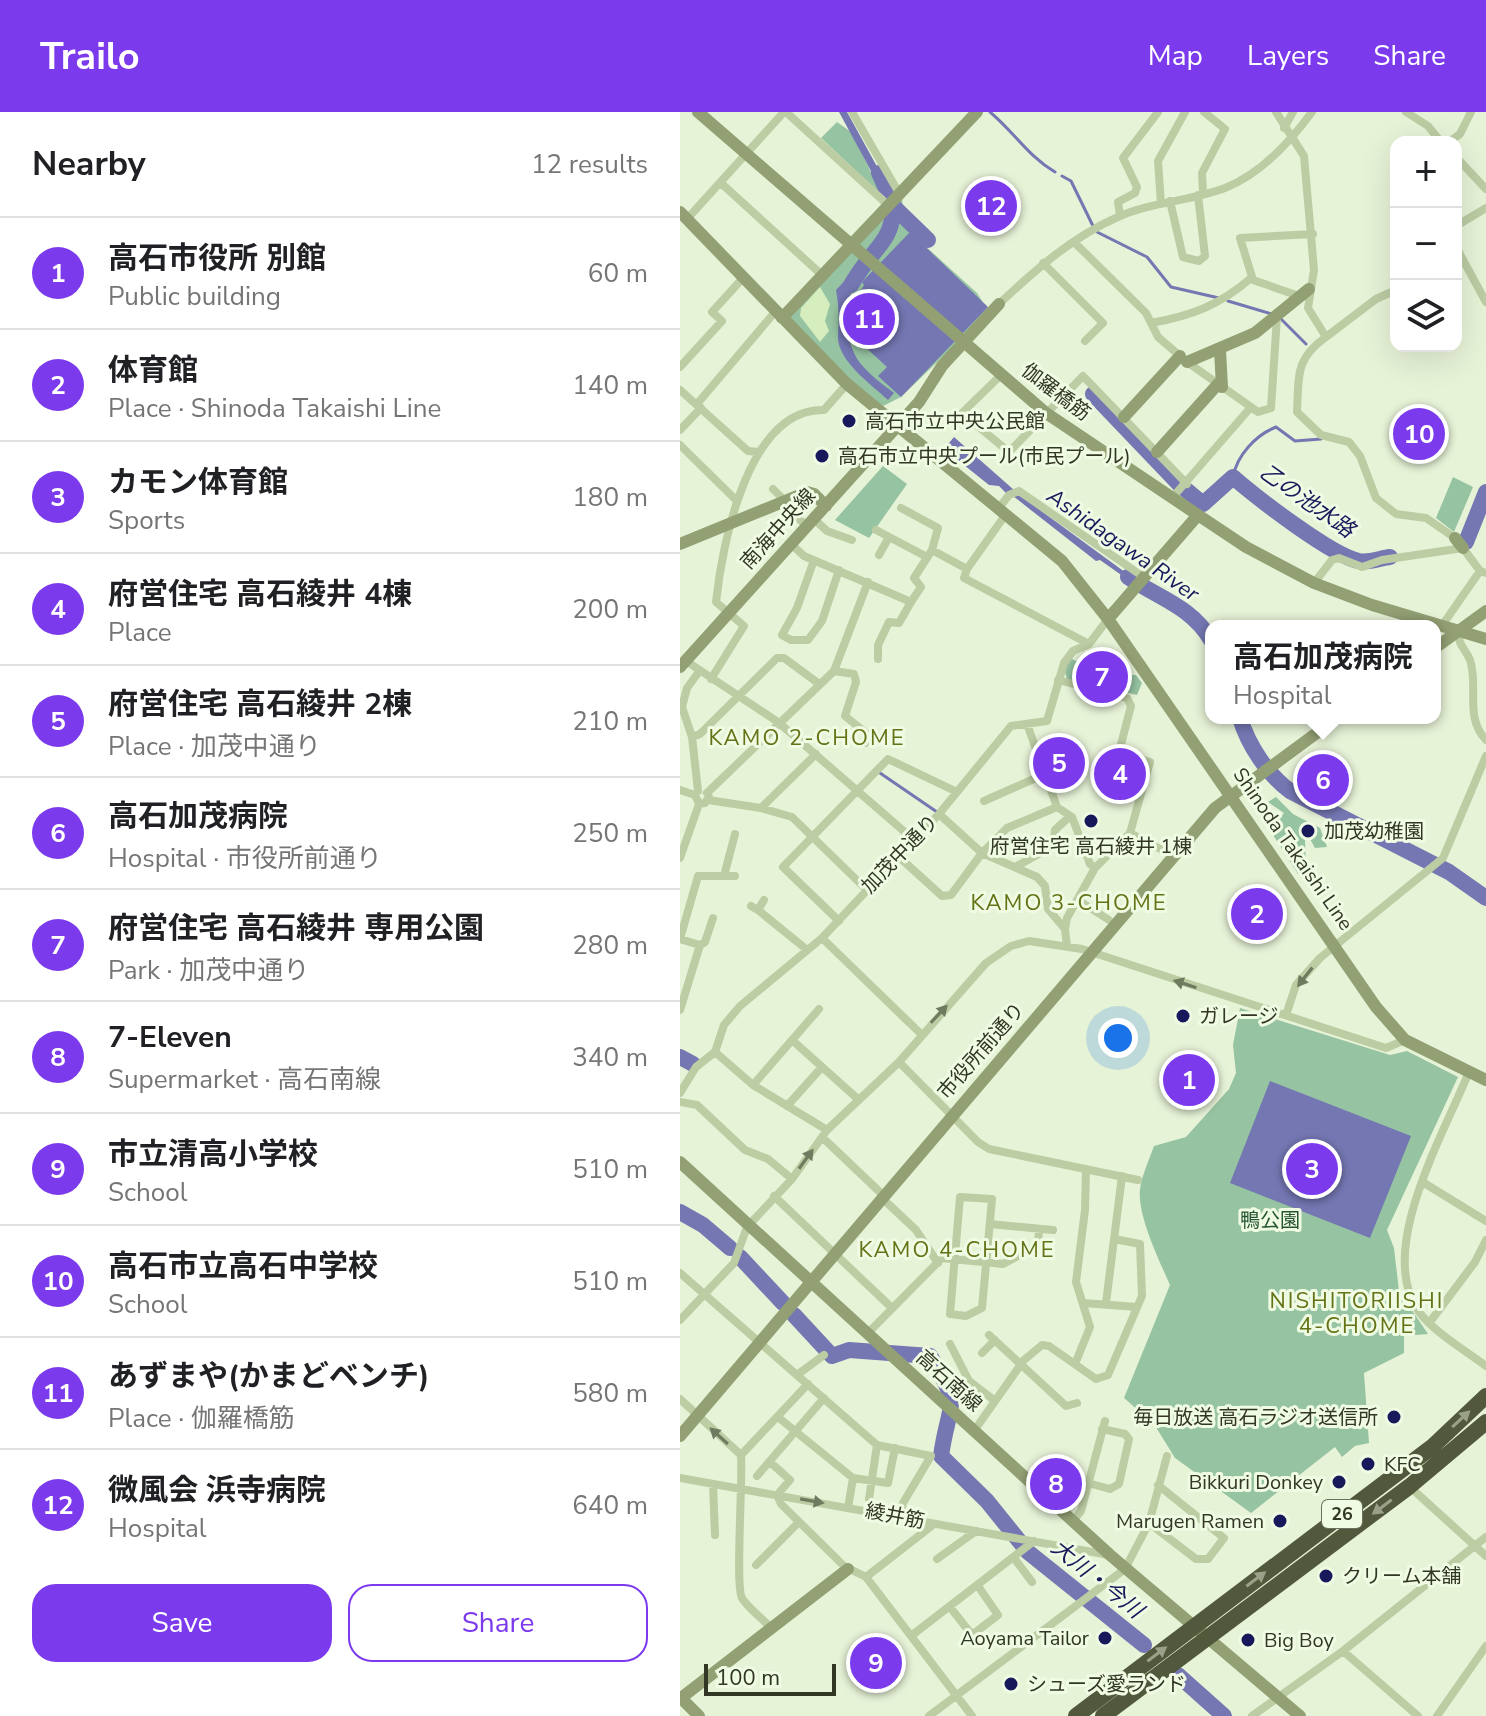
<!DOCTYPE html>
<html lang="en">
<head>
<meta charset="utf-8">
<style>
  :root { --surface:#fff; --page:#f6f6f6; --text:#202124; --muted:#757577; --line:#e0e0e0; --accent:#7c3aed }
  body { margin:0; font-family:"Nunito Sans","Noto Sans JP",sans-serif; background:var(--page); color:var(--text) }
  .controls { position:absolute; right:24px; top:24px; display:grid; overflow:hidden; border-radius:16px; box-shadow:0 8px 32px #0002 }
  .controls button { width:72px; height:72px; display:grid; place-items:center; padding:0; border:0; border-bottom:2px solid var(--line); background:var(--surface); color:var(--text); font:40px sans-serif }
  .scale { position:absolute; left:24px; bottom:20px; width:132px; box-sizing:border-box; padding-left:8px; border:4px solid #323625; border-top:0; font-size:22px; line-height:28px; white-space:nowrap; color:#323625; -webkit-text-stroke:6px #f0fbe4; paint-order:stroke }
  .you { position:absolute; left:438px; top:926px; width:28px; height:28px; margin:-20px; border:6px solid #fff; border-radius:50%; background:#1a73e8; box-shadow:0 0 0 12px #1a73e833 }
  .badge { display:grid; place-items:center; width:52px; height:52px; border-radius:50%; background:var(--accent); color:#fff; font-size:26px; font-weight:700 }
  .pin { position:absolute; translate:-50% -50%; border:4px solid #fff; box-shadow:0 2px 8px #0006 }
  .popup { position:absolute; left:525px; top:508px; width:236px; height:104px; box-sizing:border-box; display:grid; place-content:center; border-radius:16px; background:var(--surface); filter:drop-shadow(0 2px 6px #0005); font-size:26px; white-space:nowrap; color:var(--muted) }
  .popup b { font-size:30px; color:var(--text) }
  .popup::after { content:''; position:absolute; left:50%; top:100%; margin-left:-16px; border:16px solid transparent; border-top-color:var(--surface) }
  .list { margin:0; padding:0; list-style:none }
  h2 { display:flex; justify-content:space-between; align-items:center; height:104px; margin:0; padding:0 32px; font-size:34px }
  h2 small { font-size:26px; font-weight:400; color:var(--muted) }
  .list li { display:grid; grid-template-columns:52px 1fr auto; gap:24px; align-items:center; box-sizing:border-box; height:112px; padding:0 32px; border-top:2px solid var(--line) }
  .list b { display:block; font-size:30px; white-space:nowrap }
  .list p { margin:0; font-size:26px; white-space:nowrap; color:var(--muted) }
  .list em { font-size:26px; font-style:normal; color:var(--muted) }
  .actions { display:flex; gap:16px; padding:24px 32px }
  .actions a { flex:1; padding:18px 0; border:2px solid var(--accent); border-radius:24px; text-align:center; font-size:28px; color:var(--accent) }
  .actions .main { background:var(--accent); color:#fff }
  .icon { flex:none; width:44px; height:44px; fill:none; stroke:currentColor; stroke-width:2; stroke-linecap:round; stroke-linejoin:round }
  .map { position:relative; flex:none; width:806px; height:1604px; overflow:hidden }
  header { display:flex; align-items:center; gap:48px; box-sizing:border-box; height:112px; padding:0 40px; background:var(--accent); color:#fff }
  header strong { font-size:38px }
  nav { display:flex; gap:44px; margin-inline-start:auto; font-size:28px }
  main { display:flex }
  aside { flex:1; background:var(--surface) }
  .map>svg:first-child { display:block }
  .green { fill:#96c3a2 }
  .plaza { fill:#d6edbd }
  .water { fill:#7477b2 }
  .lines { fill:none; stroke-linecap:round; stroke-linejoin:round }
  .stream { stroke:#7477b2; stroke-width:3 }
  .river { stroke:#7477b2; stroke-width:16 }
  .street { stroke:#bccca3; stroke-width:8 }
  .secondary { stroke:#93a074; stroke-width:12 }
  .highway { stroke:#51583c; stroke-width:16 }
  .oneway { fill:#707a5e }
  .oneway2 { fill:#99a188 }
  .poi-dot { fill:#18195b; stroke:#f0fbe4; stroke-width:3 }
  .labels { text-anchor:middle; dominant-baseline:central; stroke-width:6; stroke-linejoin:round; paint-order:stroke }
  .shield { fill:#f0fbe4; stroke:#6b715e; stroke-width:2 }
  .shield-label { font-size:18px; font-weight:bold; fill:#323625 }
  .street-label { font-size:20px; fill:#323625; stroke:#f0fbe4 }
  .poi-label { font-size:20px; fill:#323625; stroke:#f0fbe4; text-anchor:start }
  .park-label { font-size:20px; fill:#275635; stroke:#f0fbe4 }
  .water-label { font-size:22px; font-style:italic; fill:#18195b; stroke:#f0fbe4 }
  .neighbourhood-label { font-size:22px; letter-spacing:2px; fill:#657317; stroke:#f0fbe4 }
</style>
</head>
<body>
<header>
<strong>Trailo</strong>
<nav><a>Map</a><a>Layers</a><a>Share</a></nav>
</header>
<main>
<aside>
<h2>Nearby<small>12 results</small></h2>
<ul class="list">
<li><span class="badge">1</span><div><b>高石市役所 別館</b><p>Public building</p></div><em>60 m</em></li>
<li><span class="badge">2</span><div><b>体育館</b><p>Place · Shinoda Takaishi Line</p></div><em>140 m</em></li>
<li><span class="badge">3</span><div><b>カモン体育館</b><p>Sports</p></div><em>180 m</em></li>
<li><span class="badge">4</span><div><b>府営住宅 高石綾井 4棟</b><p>Place</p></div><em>200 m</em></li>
<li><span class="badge">5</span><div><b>府営住宅 高石綾井 2棟</b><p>Place · 加茂中通り</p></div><em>210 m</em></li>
<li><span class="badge">6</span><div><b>高石加茂病院</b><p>Hospital · 市役所前通り</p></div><em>250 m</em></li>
<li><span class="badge">7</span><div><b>府営住宅 高石綾井 専用公園</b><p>Park · 加茂中通り</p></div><em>280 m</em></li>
<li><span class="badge">8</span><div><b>7-Eleven</b><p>Supermarket · 高石南線</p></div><em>340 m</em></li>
<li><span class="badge">9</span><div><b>市立清高小学校</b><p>School</p></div><em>510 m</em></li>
<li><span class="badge">10</span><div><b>高石市立高石中学校</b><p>School</p></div><em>510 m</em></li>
<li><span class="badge">11</span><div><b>あずまや(かまどベンチ)</b><p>Place · 伽羅橋筋</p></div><em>580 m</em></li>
<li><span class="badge">12</span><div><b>微風会 浜寺病院</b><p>Hospital</p></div><em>640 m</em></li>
</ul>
<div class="actions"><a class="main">Save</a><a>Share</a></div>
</aside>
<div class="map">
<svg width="806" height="1604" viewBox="0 0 806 1604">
  <rect width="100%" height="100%" fill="#e7f3d7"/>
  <path class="green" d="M157 10 171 20 203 84 141 26Z
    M222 85 223 97 236 112 231 121 297 181 309 200 221 285 203 294 176 273 111 208 110 201Z
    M203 354 227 372 189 426 155 408Z
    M773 365 793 375 774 420 756 406Z
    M392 547 421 562 456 563 462 571 457 583 387 567 384 557Z
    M596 685 613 702 640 716 647 735 635 736 630 727 625 728 626 758 618 762 579 701 597 710 604 701 588 690Z
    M560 896 710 943 727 939 778 965 707 1118 714 1136 719 1179 748 1222 724 1224V1241L684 1261 689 1331 675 1334 662 1345 655 1335 571 1401 495 1346 474 1312 444 1286 490 1173C479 1148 457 1103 460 1077 462 1063 469 1048 474 1034L506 1025 549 977 556 961 553 933Z"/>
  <path class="plaza" d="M140 175 150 192 145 209 149 219 140 230 120 204 121 196Z"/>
  <path class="water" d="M159 0H167L211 80 204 83Z
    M230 120 308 195 221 285 198 264 207 255 183 233 191 225 173 207 177 202 171 196 184 173 182 170Z
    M180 153 186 158C162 179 161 226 180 251 190 263 202 272 214 281L208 288C192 273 156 248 158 223 159 208 159 194 156 178Z
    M274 325 334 378 327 382 319 374 309 373 264 337Z
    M338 382 453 466H459L454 472 420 448 416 449 333 384Z
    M590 969 731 1024 690 1126 550 1071Z"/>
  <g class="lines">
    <path class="stream" d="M310 0C334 20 348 44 375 60
      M382 64 391 69 413 114
      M417 120 467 145 491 175 539 186
      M548 189 592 202
      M600 206 626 232
      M553 365C557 343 576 323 596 315L615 329 641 327
      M200 661 257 700"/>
    <path class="river" d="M214 95 248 128
      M171 173C199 124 230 124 199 61
      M413 282 499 372 523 392 553 365C576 385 652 444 679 449 688 451 701 446 710 445
      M786 430 806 380
      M448 465C478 486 511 494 531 528
      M560 606C568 633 588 663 610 679L769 760 806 786
      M0 945 13 952
      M0 1100 23 1113 50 1136
      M60 1145 103 1191
      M114 1203 152 1244 169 1238 250 1244C283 1297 269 1287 261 1344L307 1389 348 1440 464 1533
      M498 1563 544 1604"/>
    <path class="street" d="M106 0 208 93
      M172 0 219 81
      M596 0 624 44 634 158 628 196 646 225C615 247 619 263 617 300L641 323 669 330 680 344 696 386 716 402 746 406 775 426
      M726 0 748 14 761 30
      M604 16 613 0
      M769 30 780 22 791 0
      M776 45 806 77
      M42 72 142 163
      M523 81 522 61 545 17 524 0
      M490 89 503 145 519 149 525 144 518 83
      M481 92 478 49 505 0
      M440 104 438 90 455 81 457 75 443 46 478 0
      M7 107 104 0
      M776 114 806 96
      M394 130 466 201 478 225 507 250 571 295 492 386
      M776 135 806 190
      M363 151 423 211 405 229
      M619 184 573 168 560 126 633 122
      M319 192C355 158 392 125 438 105 471 90 511 89 545 76 581 62 610 30 632 0
      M471 211C511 204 540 193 571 166
      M646 225 696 187 716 178
      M0 255 42 209 32 200 63 166
      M321 263 282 301 329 340 403 264 507 372
      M0 278 68 339 79 340
      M17 292 95 200
      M571 295 578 300 591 296 597 205
      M0 318 21 296
      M0 333 57 389
      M93 377 104 388 105 395 127 414
      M221 396 258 416 252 438
      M319 396 329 383 339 379 465 466
      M134 407 147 419 172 428
      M196 418 247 445
      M111 432 124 444 231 490 241 475 234 466 252 438 287 457 284 466 409 532
      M199 443 209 425
      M134 448 117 496 102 523 111 528H128L142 509 159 458
      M287 457 326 402
      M634 471 652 448 659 446 682 455 702 448 783 436 800 459 806 461
      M761 515 800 459
      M779 519C777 533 786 537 790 548 799 574 784 605 806 628
      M198 547V533L209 510 219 511 231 490
      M6 549 98 610 234 728
      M154 559 174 562 176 570 165 604 186 621 185 631
      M31 567 64 514 36 490C42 433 68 296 144 298L167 272
      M378 568 447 586 451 594 439 640
      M347 612 377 695 392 705 410 752 415 756
      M12 625 20 622 97 546H104L138 571
      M0 678 15 683 19 692 25 691 29 685
      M18 679 12 625 2 595 7 576 18 561
      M27 681 154 559 188 470
      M28 688 81 696 112 705 186 777
      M304 689 365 662
      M81 696 136 642
      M259 702 302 741 357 765 365 774 368 797 385 817 387 834
      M450 721 486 740
      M218 744 262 784 271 783 302 741 327 716 377 695
      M0 746 19 692
      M337 754 373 734 375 718 390 704
      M44 764 55 722
      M398 788 429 808
      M71 794 78 798 84 788
      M78 798 126 837
      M159 809 103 755 208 647 275 679
      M385 817 387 806 415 756 450 721 470 650 431 638
      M142 826 241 922
      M20 833 25 830 33 806
      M0 898 20 833 0 827 18 764H55
      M606 903 616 873 640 846 763 746 806 644
      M112 928 179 988
      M35 940 73 973 147 1018
      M219 950 298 1030 309 1037 458 1068
      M788 962C764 1022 695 1139 739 1200 755 1221 785 1238 806 1254
      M73 973 139 897
      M0 981 16 955 35 940 44 913 60 894 142 826 259 702 331 614 367 609 384 551 393 539 409 532 428 507
      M0 990 17 993 65 1038 88 1047 112 1067
      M107 994 142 955
      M142 1025 204 1084
      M744 1071 806 1109
      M94 1084 212 1196
      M280 1085 312 1087 302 1196 286 1204 270 1202Z
      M202 1086 236 1118 258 1151
      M310 1112 373 1118
      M0 1161 197 1333 251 1344 223 1391 220 1405
      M403 1191 457 1195
      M426 1191 442 1064
      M0 1208 54 1151 67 1115 112 1067 147 1018 219 950 306 851 331 834 349 829 402 837 706 936 725 928
      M750 1210 795 1150 806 1128
      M187 1222 262 1146 323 1152 358 1133 359 1117
      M309 1223 386 1294 397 1291
      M270 1232 289 1269 315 1289
      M302 1241 315 1228
      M395 1252 410 1215 396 1170 405 1098 406 1057
      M117 1263 144 1243
      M0 1287 61 1343C63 1369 55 1475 62 1486 67 1495 84 1508 92 1517
      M99 1306 173 1366 208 1371 215 1336
      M294 1319 344 1248 362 1233 369 1234 416 1267 428 1263 462 1184 460 1132 434 1127
      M61 1343 128 1272
      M90 1350 110 1368 97 1383 101 1392 164 1454 186 1465 292 1604
      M77 1364 144 1286
      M0 1366 429 1443
      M408 1371 430 1377 439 1372 449 1327 445 1322 422 1317
      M33 1372 35 1423
      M730 1375 806 1444
      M168 1396 173 1366
      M194 1401 189 1387 197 1333
      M393 1409 401 1399 425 1309
      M469 1411 516 1447H528L544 1426 478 1373
      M334 1446 352 1470
      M257 1447 296 1419
      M76 1453 119 1410
      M186 1465 254 1412
      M270 1495 292 1523 318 1503 298 1474
      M231 1524 354 1429
      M663 1539 738 1604
      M249 1604 445 1457 469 1411 487 1344
      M572 1604 663 1539 806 1425
      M757 1604 806 1534"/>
    <path class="secondary" d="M18 0 366 301 518 403 566 435 634 471 692 493 806 527
      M0 100 167 272 382 449 428 507 696 895 725 928 806 968
      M102 206 297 0
      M540 238 542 275
      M507 250 575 221 629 177
      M444 305 500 244
      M477 340 538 272
      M775 426 783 436
      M0 432 127 380 134 382 146 394
      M428 507 518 403
      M755 536 806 499
      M0 555 239 290 262 254 319 192
      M0 1050 430 1443 620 1604
      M0 1324 535 696 657 606
      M0 1585 19 1604
      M1 1586 168 1457"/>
    <path class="highway" d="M396 1604 752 1335 806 1284
      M423 1604 730 1374 806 1310"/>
  </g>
  <defs><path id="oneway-solid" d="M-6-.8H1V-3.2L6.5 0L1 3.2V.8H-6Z" transform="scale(2)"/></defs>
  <g class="oneway">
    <use href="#oneway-solid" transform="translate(625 865) rotate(128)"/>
    <use href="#oneway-solid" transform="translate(505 872) rotate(-162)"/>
    <use href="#oneway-solid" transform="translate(259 902) rotate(-47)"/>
    <use href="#oneway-solid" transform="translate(126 1047) rotate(-54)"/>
    <use href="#oneway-solid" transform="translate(39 1324) rotate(-138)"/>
    <use href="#oneway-solid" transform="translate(132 1389) rotate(10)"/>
  </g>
  <g class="oneway2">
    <use href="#oneway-solid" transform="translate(781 1307) rotate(-43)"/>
    <use href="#oneway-solid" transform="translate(702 1395) rotate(143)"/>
    <use href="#oneway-solid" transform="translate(576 1467) rotate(-37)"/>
    <use href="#oneway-solid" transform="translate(477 1542) rotate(-37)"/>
  </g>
  <g class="poi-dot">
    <circle cx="169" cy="309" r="8"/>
    <circle cx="142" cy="344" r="8"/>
    <circle cx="411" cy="709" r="8"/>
    <circle cx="628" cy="719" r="8"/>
    <circle cx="503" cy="904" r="8"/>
    <circle cx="714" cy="1305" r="8"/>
    <circle cx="688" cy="1352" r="8"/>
    <circle cx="659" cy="1370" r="8"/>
    <circle cx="600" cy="1409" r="8"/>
    <circle cx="646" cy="1464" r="8"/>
    <circle cx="425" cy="1526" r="8"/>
    <circle cx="568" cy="1528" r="8"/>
    <circle cx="331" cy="1572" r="8"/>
  </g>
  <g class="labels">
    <rect class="shield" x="642" y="1388" width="40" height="28" rx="6"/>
    <g class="shield-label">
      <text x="662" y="1402">26</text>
    </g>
    <g class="street-label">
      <text transform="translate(376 280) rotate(37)">伽羅橋筋</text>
      <text transform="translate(98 417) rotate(-48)">南海中央線</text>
      <text transform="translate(613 737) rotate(55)">Shinoda Takaishi Line</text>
      <text transform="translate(220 742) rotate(-46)">加茂中通り</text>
      <text transform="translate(301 939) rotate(-49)">市役所前通り</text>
      <text transform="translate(269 1269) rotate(42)">高石南線</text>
      <text transform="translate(215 1404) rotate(11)">綾井筋</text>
    </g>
    <g class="poi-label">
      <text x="185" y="309">高石市立中央公民館</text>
      <text x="158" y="344">高石市立中央プール(市民プール)</text>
      <text x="644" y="719">加茂幼稚園</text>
      <text x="411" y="734" text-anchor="middle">府営住宅 高石綾井 1棟</text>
      <text x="519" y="904">ガレージ</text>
      <text x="698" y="1305" text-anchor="end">毎日放送 高石ラジオ送信所</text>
      <text x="704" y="1352">KFC</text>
      <text x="643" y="1370" text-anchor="end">Bikkuri Donkey</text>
      <text x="584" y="1409" text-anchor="end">Marugen Ramen</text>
      <text x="662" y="1464">クリーム本舗</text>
      <text x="409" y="1526" text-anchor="end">Aoyama Tailor</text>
      <text x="584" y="1528">Big Boy</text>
      <text x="347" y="1572">シューズ愛ランド</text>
    </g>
    <g class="park-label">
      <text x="590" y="1108">鴨公園</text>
    </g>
    <g class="water-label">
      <text transform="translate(627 389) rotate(35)">乙の池水路</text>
      <text transform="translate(443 433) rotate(35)">Ashidagawa River</text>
      <text transform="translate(417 1467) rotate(39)">大川・今川</text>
    </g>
    <g class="neighbourhood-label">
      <text x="127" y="626">KAMO 2-CHOME</text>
      <text x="389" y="791">KAMO 3-CHOME</text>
      <text x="277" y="1138">KAMO 4-CHOME</text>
      <text x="677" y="1189">NISHITORIISHI<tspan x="677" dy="25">4-CHOME</tspan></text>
    </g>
  </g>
</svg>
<div class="controls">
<button>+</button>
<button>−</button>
<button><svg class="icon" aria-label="layers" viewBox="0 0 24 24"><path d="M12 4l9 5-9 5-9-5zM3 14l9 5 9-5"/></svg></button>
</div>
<div class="scale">100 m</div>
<div class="you"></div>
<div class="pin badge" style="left:509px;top:968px">1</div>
<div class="pin badge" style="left:577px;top:802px">2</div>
<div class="pin badge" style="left:632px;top:1057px">3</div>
<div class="pin badge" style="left:440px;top:662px">4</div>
<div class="pin badge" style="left:379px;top:651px">5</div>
<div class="pin badge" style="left:643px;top:668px">6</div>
<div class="popup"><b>高石加茂病院</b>Hospital</div>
<div class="pin badge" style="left:422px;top:565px">7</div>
<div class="pin badge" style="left:376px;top:1372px">8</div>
<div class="pin badge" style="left:196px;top:1551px">9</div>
<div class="pin badge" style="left:739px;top:322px">10</div>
<div class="pin badge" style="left:189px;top:207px">11</div>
<div class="pin badge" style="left:311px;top:94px">12</div>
</div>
</main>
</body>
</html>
